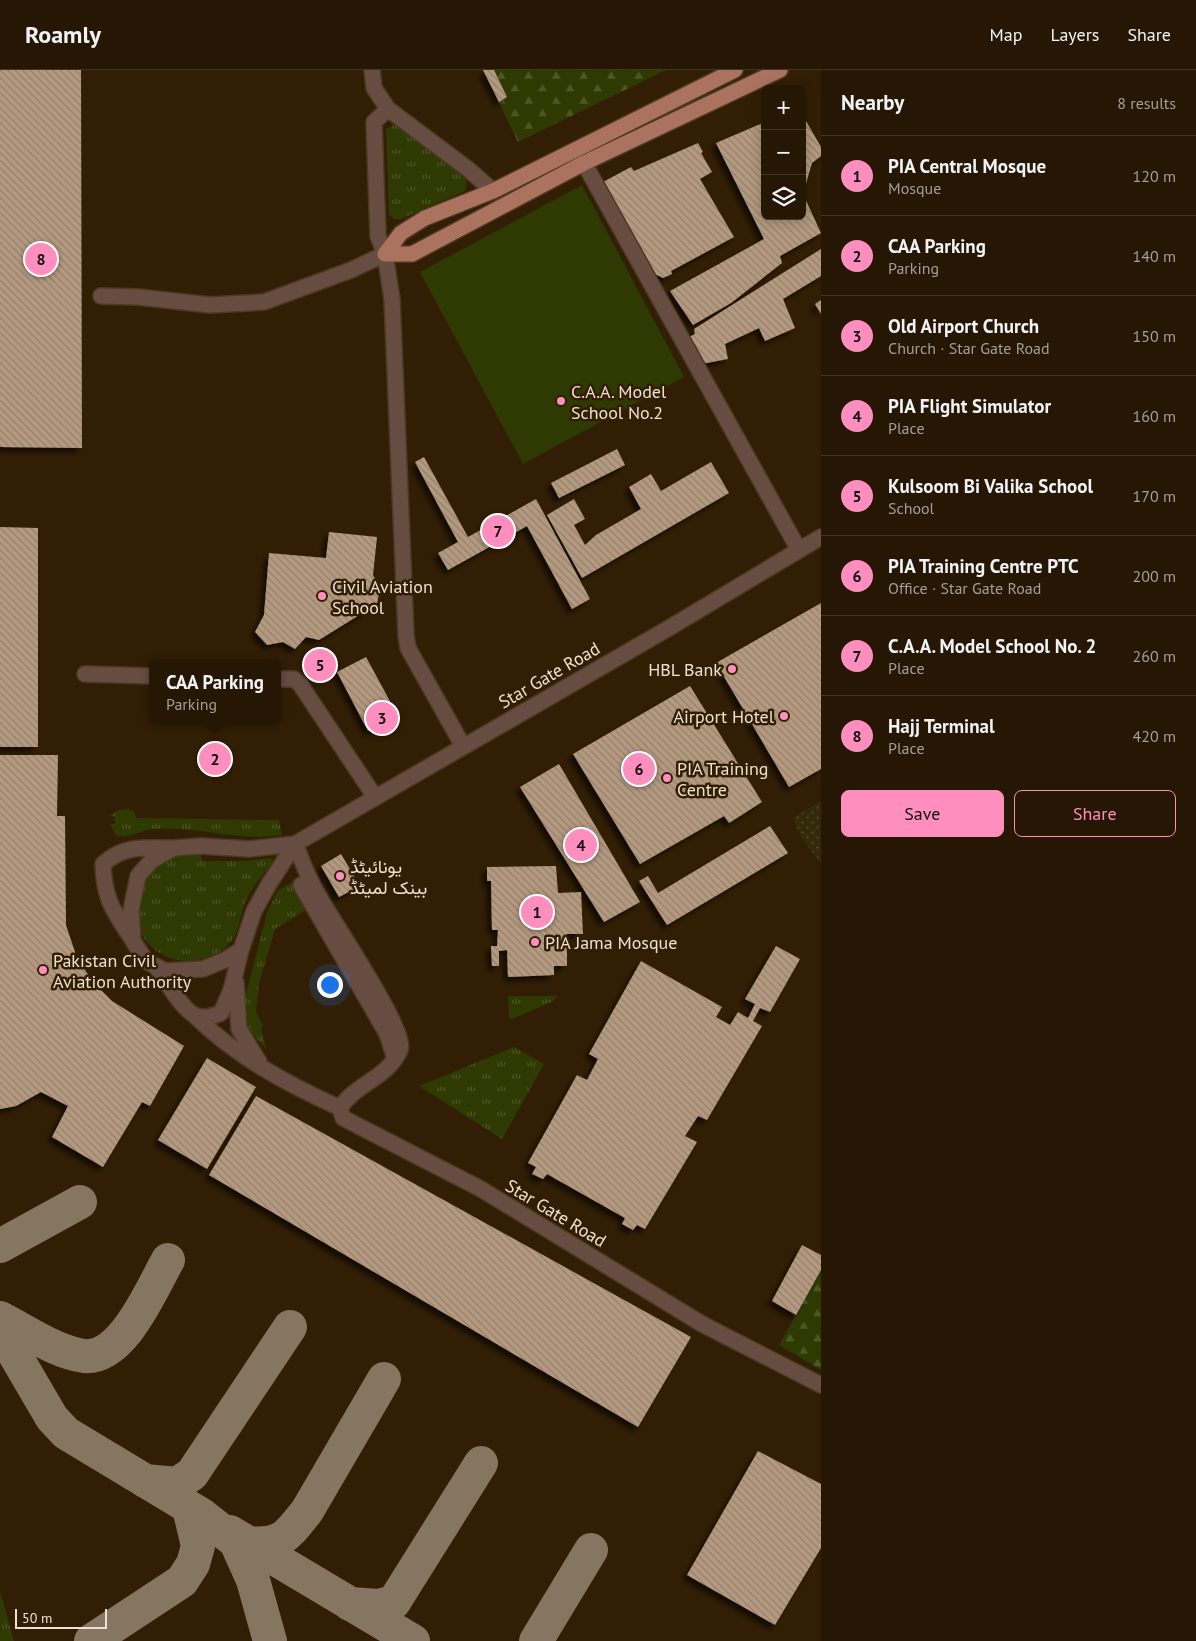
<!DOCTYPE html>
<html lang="en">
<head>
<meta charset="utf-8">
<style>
  :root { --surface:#261604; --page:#322313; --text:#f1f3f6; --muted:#a49f9a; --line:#423526; --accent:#fe8ebd }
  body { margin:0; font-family:"PT Sans",Vazirmatn,sans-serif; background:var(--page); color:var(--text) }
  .controls { position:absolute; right:15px; top:15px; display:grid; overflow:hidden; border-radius:8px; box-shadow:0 2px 12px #0003 }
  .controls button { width:45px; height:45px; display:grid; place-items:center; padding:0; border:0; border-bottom:1px solid var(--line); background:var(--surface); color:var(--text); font:25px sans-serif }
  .scale { position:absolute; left:15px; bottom:12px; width:92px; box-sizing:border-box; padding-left:5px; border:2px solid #eee1d3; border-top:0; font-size:14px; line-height:18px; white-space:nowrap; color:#eee1d3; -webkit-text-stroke:4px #321e05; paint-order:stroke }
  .you { position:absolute; left:329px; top:914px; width:18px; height:18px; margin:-12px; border:4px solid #fff; border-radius:50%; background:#1a73e8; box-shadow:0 0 0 8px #1a73e833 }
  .badge { display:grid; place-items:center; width:32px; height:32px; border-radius:50%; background:var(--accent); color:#111; font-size:16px; font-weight:700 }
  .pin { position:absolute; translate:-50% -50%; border:2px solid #fff; box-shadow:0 1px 5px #0006 }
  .popup { position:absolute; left:149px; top:589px; width:132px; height:65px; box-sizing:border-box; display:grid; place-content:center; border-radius:8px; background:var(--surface); filter:drop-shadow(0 1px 4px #0005); font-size:16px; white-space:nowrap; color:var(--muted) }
  .popup b { font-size:19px; color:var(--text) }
  .popup::after { content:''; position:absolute; left:50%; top:100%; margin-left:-10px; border:10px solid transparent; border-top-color:var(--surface) }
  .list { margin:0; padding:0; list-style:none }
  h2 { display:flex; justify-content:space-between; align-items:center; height:65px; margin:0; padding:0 20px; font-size:21px }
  h2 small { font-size:16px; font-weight:400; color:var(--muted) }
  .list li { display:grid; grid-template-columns:32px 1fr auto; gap:15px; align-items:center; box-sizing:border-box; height:80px; padding:0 20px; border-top:1px solid var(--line) }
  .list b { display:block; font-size:19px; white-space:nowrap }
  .list p { margin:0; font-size:16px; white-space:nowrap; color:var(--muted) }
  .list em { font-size:16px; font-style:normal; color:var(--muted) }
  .actions { display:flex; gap:10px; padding:15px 20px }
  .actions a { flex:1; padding:11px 0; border:1px solid var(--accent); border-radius:8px; text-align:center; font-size:18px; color:var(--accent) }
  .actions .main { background:var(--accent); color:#111 }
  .icon { flex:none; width:28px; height:28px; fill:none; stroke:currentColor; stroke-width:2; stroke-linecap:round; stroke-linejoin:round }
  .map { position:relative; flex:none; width:821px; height:1571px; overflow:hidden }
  header { display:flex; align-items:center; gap:30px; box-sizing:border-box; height:70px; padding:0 25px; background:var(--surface); border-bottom:1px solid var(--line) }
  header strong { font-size:24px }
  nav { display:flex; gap:28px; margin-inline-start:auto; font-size:18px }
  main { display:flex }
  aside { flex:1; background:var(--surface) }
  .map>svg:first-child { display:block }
  .grass { fill:url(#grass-tufts) }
  .forest { fill:url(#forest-firs) }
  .sand { fill:url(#sand-dots) }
  .pitch { fill:#2e3a02 }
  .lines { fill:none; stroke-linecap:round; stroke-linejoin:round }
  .taxiway { stroke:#867561; stroke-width:34 }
  .building { fill:url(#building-back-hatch); filter:url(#shadow) }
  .minor-casing { stroke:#4c3922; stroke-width:18 }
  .major-casing { stroke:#4c3922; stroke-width:18 }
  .minor { stroke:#674c42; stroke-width:15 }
  .major { stroke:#ab735f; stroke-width:15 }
  .poi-dot { fill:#fe8ebd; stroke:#321e05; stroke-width:2 }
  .labels { text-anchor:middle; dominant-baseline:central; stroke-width:5; stroke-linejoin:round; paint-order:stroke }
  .poi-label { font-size:18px; fill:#eee1d3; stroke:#321e05; text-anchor:start }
  .street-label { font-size:18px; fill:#eee1d3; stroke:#321e05 }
</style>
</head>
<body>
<header>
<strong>Roamly</strong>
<nav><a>Map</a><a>Layers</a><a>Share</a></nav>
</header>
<main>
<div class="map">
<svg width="821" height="1571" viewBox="0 0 821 1571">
  <defs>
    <pattern id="grass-tufts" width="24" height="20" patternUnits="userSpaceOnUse" patternTransform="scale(1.25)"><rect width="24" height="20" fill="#2e3a02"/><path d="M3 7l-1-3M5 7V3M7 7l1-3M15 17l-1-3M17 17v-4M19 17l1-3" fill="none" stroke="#4d5626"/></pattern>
    <pattern id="forest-firs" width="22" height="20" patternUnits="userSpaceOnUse" patternTransform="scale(1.25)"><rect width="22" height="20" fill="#2e3a02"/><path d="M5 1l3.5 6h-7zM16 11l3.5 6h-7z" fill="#4d5626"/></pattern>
    <pattern id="sand-dots" width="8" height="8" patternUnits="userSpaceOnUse" patternTransform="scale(1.25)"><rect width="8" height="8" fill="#322a08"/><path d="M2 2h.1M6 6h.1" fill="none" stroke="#50492b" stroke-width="1.8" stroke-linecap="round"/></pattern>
    <pattern id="building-back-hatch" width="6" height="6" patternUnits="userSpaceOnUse" patternTransform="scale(1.25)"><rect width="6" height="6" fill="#b49980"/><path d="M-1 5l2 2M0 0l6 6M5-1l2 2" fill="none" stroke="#93806c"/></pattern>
    <filter id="shadow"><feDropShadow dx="-4.5" dy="4.5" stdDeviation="2.5" flood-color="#0009"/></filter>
  </defs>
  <rect width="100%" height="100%" fill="#321e05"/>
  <path class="grass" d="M395 54 465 102 467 110 465 121 401 149H394L389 145 386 59Z
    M127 739 134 741 136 748 279 750 282 765C238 772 196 755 153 759 139 760 128 770 116 765L110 754H115V747L111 746 118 740Z
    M200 784 203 791H243L272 788 273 791C271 797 265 800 262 806 255 814 246 828 243 839 239 853 238 866 227 876 201 901 155 894 140 861 137 855 138 845 137 838 136 814 152 792 177 786 184 784 193 785 200 784Z
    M293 812 308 839 275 859 259 913 256 942 263 956 261 958 266 979 249 960 245 928 267 843 277 821Z
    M508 926H558L553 931 512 949 509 948Z
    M514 977 544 994 502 1069 419 1016Z
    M0 1522 14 1571H0Z"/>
  <path class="forest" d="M483 0H666L518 72Z
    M821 1200V1300L779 1275Z"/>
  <path class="sand" d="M821 731V793L802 769 793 748Z"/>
  <path class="pitch" d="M582 115 684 307 523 394 420 202Z"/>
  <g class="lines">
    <path class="taxiway" d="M0 1176 80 1132
      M0 1248C26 1261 55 1282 84 1286 123 1290 152 1218 168 1190
      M0 1259 52 1348 66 1363 202 1445 236 1472 253 1510 270 1571
      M145 1411 177 1414 192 1404 290 1257
      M230 1462 413 1571
      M248 1473C282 1476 287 1466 307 1441L384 1309
      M350 1534 379 1536 394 1532 481 1393
      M91 1571 182 1511 193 1494 198 1476 189 1438
      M536 1571 591 1480"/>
  </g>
  <path class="building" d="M0 0H81L82 378 0 377Z
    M483 0H494L507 27 499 32Z
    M802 44 821 77V86L812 93 803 124 821 163 780 186 782 193 731 233 693 255 670 221 764 169 716 73 765 52V146H802Z
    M698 73 703 82 701 83 712 102 700 109 734 167 671 201 672 204 663 208 653 203 603 112 631 97 634 101Z
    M821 179V206L783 229 795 258 765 271 759 258 725 274 728 289 701 294 687 268 695 264 694 259Z
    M821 230V244L815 234Z
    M617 379 625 395 559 428 551 413Z
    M424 387 468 467 536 429 590 529 572 539 527 456 448 500 438 483 458 472 415 392Z
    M711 392 729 423 582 508 547 445 574 429 585 449 574 455 585 475 596 465 641 439 629 417 651 404 661 421Z
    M0 457 38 458V677H0Z
    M329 462 377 467 373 505 380 518 377 534 319 570 306 567 295 579 283 572 267 575 255 562 264 545 269 483 326 488Z
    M821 533V699L789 717 716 593Z
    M366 587 398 646 368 661 337 602Z
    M690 616 762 732 729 753 724 746 640 794 573 684Z
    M0 685H58L57 746H65L66 855 77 888 93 912 112 931 184 976 150 1036 142 1032 103 1097 52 1067 68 1036 41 1022 16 1036 0 1039Z
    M559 694 640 832 604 852 520 717Z
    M770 756 788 783 667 855 639 811 648 806 658 823Z
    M341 784 360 816 339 827 321 796Z
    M556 796 558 823 581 822 583 864H567V896H554V905L508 907 507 880 499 881V896H492L491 876H497L498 860H492L491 811H487V797Z
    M776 876 800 889 770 942 760 938 753 951 762 956 707 1050 698 1046 685 1066 697 1072 645 1159 637 1155 633 1160 622 1154 625 1148 547 1104 543 1109 532 1104 536 1097 528 1093 577 1005 587 1010 598 989 589 984 641 891 722 937 716 947 730 955 738 942 748 948 755 934 745 929Z
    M207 988 256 1017 207 1099 158 1070Z
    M256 1026 691 1267 638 1357 209 1105Z
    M802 1175 821 1185V1200L796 1245 772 1231Z
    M758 1381 821 1414V1478L775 1555 687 1505Z"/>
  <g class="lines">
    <defs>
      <path id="minor" d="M372 0 374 18 388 39 468 99 493 121
        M388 39 374 52 378 166 385 184 392 229 406 565 408 578 463 676
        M584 93 799 480
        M101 226 138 227 210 235 264 232 351 200 385 184
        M85 604 152 606
        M278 609H294L300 614 375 727
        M295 774 269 814 254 841 241 880 225 890 203 899 165 901 146 891 133 871 131 840 138 806 151 791 174 778 201 776 249 779 295 774 669 558 821 467
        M295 774C302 790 308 808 317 823 329 846 409 962 400 980 388 1008 355 1014 340 1038L343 1048 481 1119 702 1254 821 1315
        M301 815 387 964 395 989
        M132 869C113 841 104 829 103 794 124 775 143 778 170 778
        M156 896C164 908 184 943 197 946 205 949 213 946 221 943L231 920 241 880
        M236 913 239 959 259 992
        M195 946C237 987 287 1014 340 1038"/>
      <path id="major" d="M385 184H412L584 93 780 0
        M385 184 401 163 425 148 493 121 735 0"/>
    </defs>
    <use href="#minor" class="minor-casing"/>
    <use href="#major" class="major-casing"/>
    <use href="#minor" class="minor"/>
    <use href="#major" class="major"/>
  </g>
  <g class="poi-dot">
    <circle cx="561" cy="331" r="5"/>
    <circle cx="322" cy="526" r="5"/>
    <circle cx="732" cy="599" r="5"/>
    <circle cx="784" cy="646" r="5"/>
    <circle cx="667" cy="708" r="5"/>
    <circle cx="340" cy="806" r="5"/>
    <circle cx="535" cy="872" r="5"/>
    <circle cx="43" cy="900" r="5"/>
  </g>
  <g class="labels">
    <g class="poi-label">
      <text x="571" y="321">C.A.A. Model<tspan x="571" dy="21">School No.2</tspan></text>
      <text x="332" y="516">Civil Aviation<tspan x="332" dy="21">School</tspan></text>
      <text x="722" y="599" text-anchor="end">HBL Bank</text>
      <text x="774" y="646" text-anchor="end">Airport Hotel</text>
      <text x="677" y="698">PIA Training<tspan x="677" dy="21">Centre</tspan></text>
      <text x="350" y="796">یونائیٹڈ<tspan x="350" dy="21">بینک لمیٹڈ</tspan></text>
      <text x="545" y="872">PIA Jama Mosque</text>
      <text x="53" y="890">Pakistan Civil<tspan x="53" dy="21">Aviation Authority</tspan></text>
    </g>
    <g class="street-label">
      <text transform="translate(549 605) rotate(-30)">Star Gate Road</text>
      <text transform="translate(556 1143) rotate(31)">Star Gate Road</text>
    </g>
  </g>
</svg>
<div class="controls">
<button>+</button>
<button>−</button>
<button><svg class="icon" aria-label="layers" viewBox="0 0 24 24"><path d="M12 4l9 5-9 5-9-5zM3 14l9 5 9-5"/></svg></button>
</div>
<div class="scale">50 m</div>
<div class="you"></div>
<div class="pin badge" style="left:537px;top:842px">1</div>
<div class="pin badge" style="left:215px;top:689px">2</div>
<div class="popup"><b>CAA Parking</b>Parking</div>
<div class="pin badge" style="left:382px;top:648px">3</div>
<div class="pin badge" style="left:581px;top:775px">4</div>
<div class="pin badge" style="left:320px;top:595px">5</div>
<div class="pin badge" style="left:639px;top:699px">6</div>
<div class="pin badge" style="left:498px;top:461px">7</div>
<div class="pin badge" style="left:41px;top:189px">8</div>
</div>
<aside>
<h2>Nearby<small>8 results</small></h2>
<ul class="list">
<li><span class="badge">1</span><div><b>PIA Central Mosque</b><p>Mosque</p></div><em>120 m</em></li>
<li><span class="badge">2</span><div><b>CAA Parking</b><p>Parking</p></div><em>140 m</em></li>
<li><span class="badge">3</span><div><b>Old Airport Church</b><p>Church · Star Gate Road</p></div><em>150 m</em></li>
<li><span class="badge">4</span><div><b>PIA Flight Simulator</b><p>Place</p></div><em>160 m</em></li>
<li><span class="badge">5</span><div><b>Kulsoom Bi Valika School</b><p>School</p></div><em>170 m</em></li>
<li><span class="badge">6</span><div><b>PIA Training Centre PTC</b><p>Office · Star Gate Road</p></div><em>200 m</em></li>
<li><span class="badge">7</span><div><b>C.A.A. Model School No. 2</b><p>Place</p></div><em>260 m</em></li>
<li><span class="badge">8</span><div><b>Hajj Terminal</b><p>Place</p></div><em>420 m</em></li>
</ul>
<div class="actions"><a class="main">Save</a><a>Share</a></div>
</aside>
</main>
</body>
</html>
